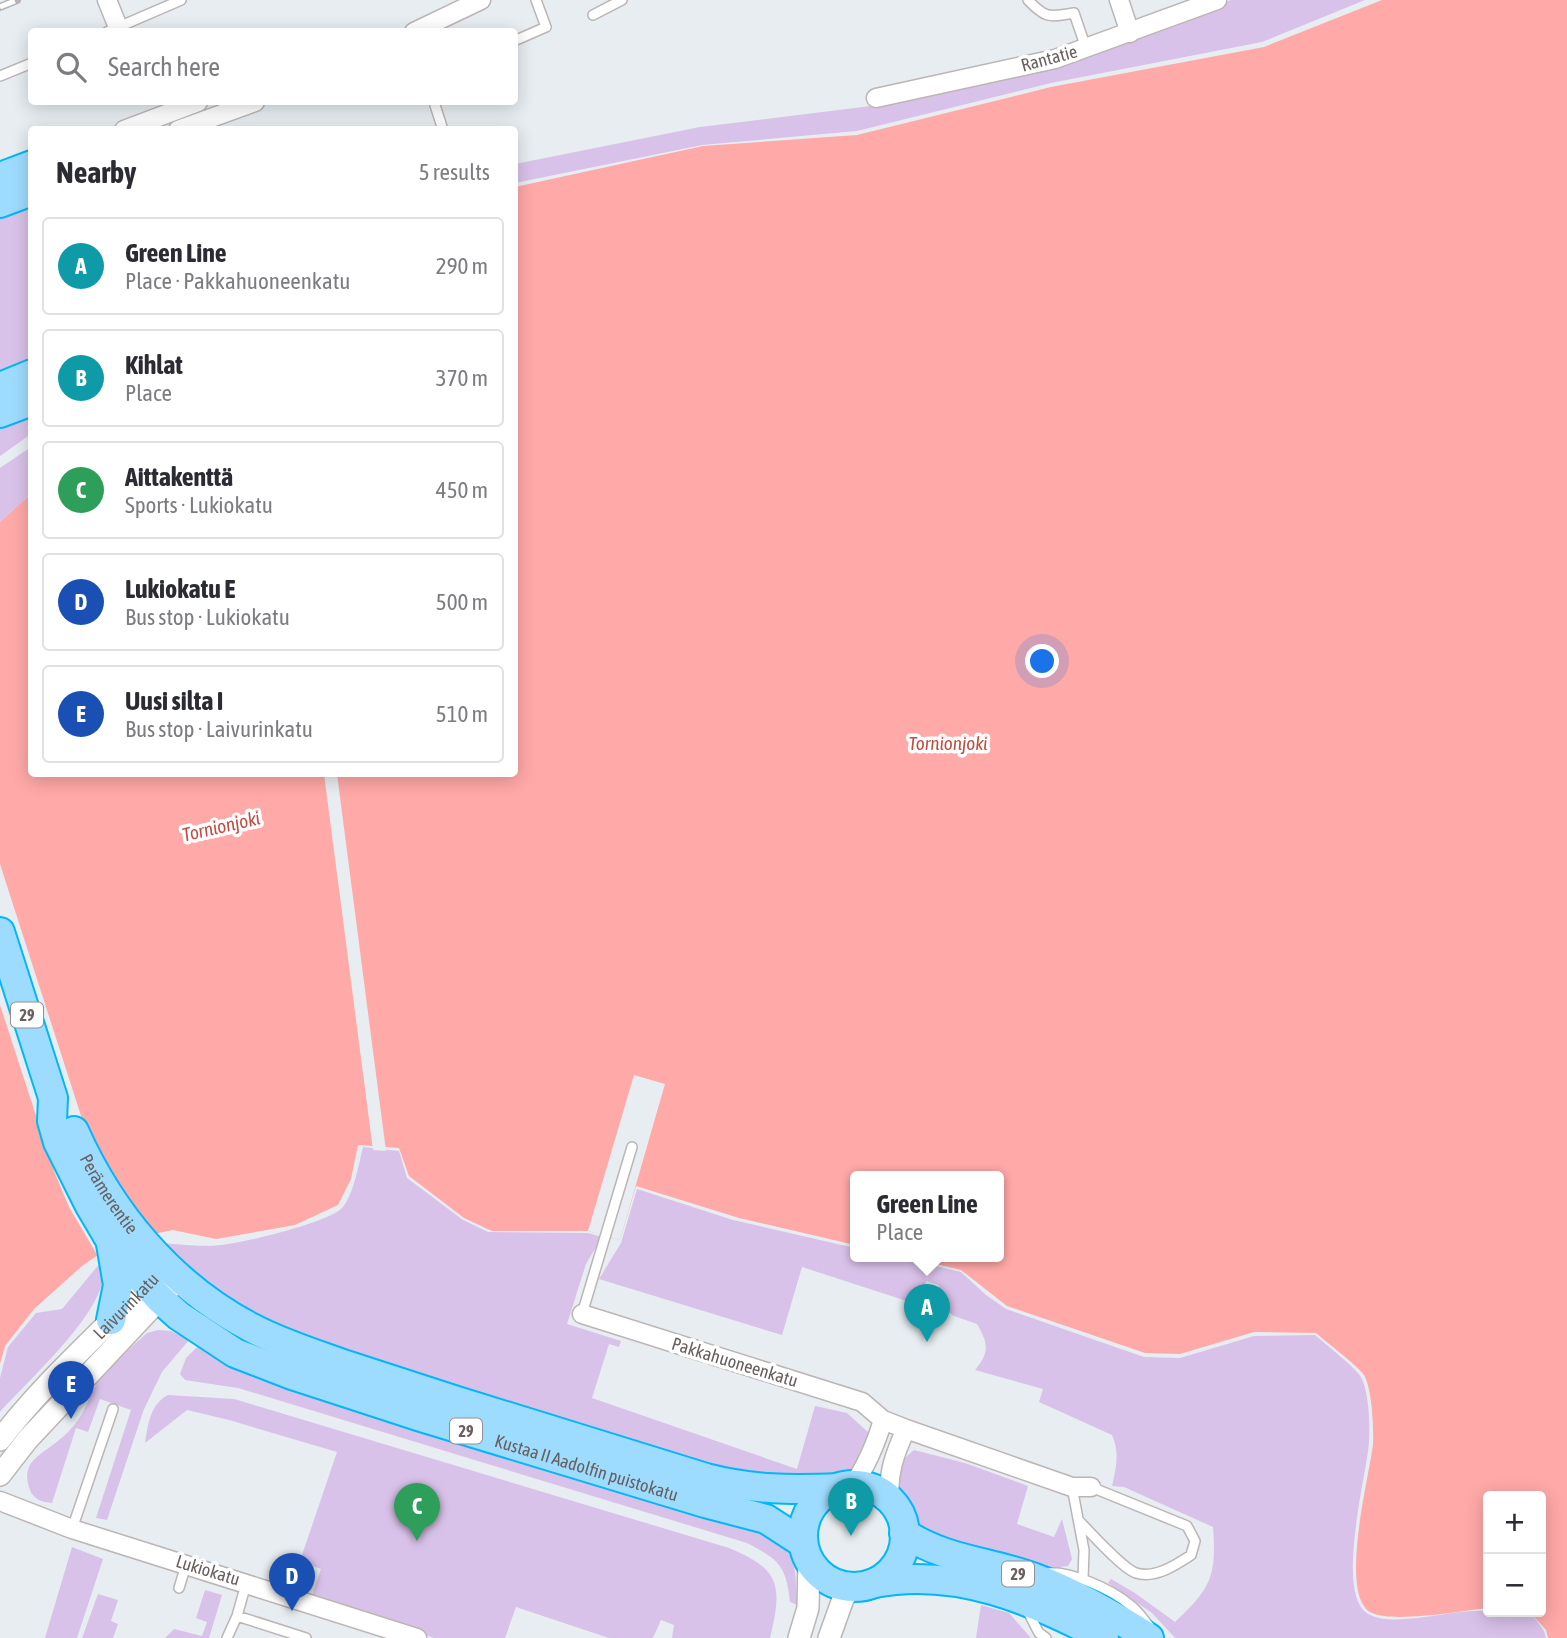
<!DOCTYPE html>
<html lang="en">
<head>
<meta charset="utf-8">
<style>
  :root { --surface:#fff; --page:#f7f7f7; --text:#2b2b33; --muted:#7c7c81; --line:#e1e1e2; --accent:#db2777 }
  body { margin:0; font-family:"Asap Condensed",sans-serif; background:var(--page); color:var(--text) }
  .controls { position:absolute; right:21px; bottom:21px; display:grid; overflow:hidden; border-radius:7px; box-shadow:0 4px 18px #0003 }
  .controls button { width:63px; height:63px; display:grid; place-items:center; padding:0; border:0; border-bottom:2px solid var(--line); background:var(--surface); color:var(--text); font:35px sans-serif }
  .you { position:absolute; left:1043px; top:662px; width:24px; height:24px; margin:-18px; border:5px solid #fff; border-radius:50%; background:#1a73e8; box-shadow:0 0 0 10px #1a73e833 }
  .badge { display:grid; place-items:center; width:46px; height:46px; border-radius:50%; background:var(--accent); color:#fff; font-size:23px; font-weight:700 }
  .pin { position:absolute; translate:-50% -58px; filter:drop-shadow(0 2px 4px #0008) }
  .pin::after { content:''; position:absolute; top:37px; width:24px; height:21px; background:inherit; clip-path:polygon(0 0,100% 0,50% 100%) }
  .popup { position:absolute; left:850px; top:1171px; width:154px; height:91px; box-sizing:border-box; display:grid; place-content:center; border-radius:7px; background:var(--surface); filter:drop-shadow(0 2px 5px #0005); font-size:23px; white-space:nowrap; color:var(--muted) }
  .popup b { font-size:26px; color:var(--text) }
  .popup::after { content:''; position:absolute; left:50%; top:100%; margin-left:-14px; border:14px solid transparent; border-top-color:var(--surface) }
  .list { margin:0; padding:0; list-style:none }
  h2 { display:flex; justify-content:space-between; align-items:center; height:91px; margin:0; padding:0 28px; font-size:30px }
  h2 small { font-size:23px; font-weight:400; color:var(--muted) }
  .list li { display:grid; grid-template-columns:46px 1fr auto; gap:21px; align-items:center; box-sizing:border-box; height:98px; margin:0 14px 14px; padding:0 14px; border:2px solid var(--line); border-radius:7px }
  .list b { display:block; font-size:26px; white-space:nowrap }
  .list p { margin:0; font-size:23px; white-space:nowrap; color:var(--muted) }
  .list em { font-size:23px; font-style:normal; color:var(--muted) }
  .icon { flex:none; width:38px; height:38px; fill:none; stroke:currentColor; stroke-width:2; stroke-linecap:round; stroke-linejoin:round }
  .map { position:relative; flex:none; width:1567px; height:1638px; overflow:hidden }
  .search { position:absolute; background:var(--surface); box-shadow:0 4px 18px #0003; left:28px; top:28px; width:490px; height:77px; display:flex; align-items:center; gap:18px; box-sizing:border-box; padding:0 24px; border-radius:7px; color:var(--muted); font-size:26px }
  .panel { position:absolute; background:var(--surface); box-shadow:0 4px 18px #0003; left:28px; top:126px; width:490px; height:651px; border-radius:7px }
  .map>svg:first-child { display:block }
  .green { fill:#d9c2e9 }
  .water { fill:#ffa9a8 }
  .pier { fill:#e7edf1 }
  .lines { fill:none; stroke-linecap:round; stroke-linejoin:round }
  .service-casing { stroke:#bcb5b4; stroke-width:12 }
  .minor-casing { stroke:#bcb5b4; stroke-width:21 }
  .tertiary-casing { stroke:#bcb5b4; stroke-width:24 }
  .trunk-casing { stroke:#00b7f7; stroke-width:32 }
  .service { stroke:#fff; stroke-width:9 }
  .minor { stroke:#fff; stroke-width:18 }
  .tertiary { stroke:#fff; stroke-width:21 }
  .trunk { stroke:#9edcff; stroke-width:28 }
  .rail-casing { stroke:#b5b3b3; stroke-width:8 }
  .rail { stroke:#fff; stroke-width:5; stroke-dasharray:16; stroke-linecap:butt }
  .labels { text-anchor:middle; dominant-baseline:central; stroke-width:7; stroke-linejoin:round; paint-order:stroke }
  .shield { fill:#fff; stroke:#958f8e; stroke-width:2 }
  .shield-label { font-size:16px; font-weight:bold; fill:#685f5e }
  .street-label { font-size:18px; fill:#685f5e; stroke:#fff }
  .water-label { font-size:19px; font-style:italic; fill:#c14c41; stroke:#fff }
</style>
</head>
<body>
<div class="map">
<svg width="1567" height="1638" viewBox="0 0 1567 1638">
  <rect width="100%" height="100%" fill="#e7edf1"/>
  <path class="green" d="M1231 0H1365L1262 42 1051 83 857 131 702 145 515 183V164L700 127 879 105 1055 63Z
    M31 205V363L0 376V215Z
    M31 411V434L0 456V424Z
    M31 447V494L0 522V468Z
    M363 1147 399 1151 407 1178 463 1220 488 1232 588 1233 602 1237 586 1264 567 1324 621 1341 619 1347 609 1344 592 1398 797 1469 815 1406 847 1413 869 1433 867 1447 857 1465 842 1475 768 1480 430 1382 303 1337 228 1304 161 1243C177 1244 194 1246 210 1246 236 1245 321 1225 341 1209 353 1198 359 1163 363 1147Z
    M637 1189 733 1220 855 1248V1256H893L961 1272 986 1295 1006 1309 1144 1357 1180 1358 1254 1336 1315 1335C1325 1344 1358 1369 1362 1379 1369 1395 1370 1424 1369 1442 1367 1475 1333 1598 1370 1615 1397 1628 1454 1608 1486 1611 1499 1612 1517 1612 1532 1614L1544 1631 1546 1638H1175L1152 1613 1108 1583 1111 1579 1135 1593 1175 1622C1210 1589 1217 1577 1213 1527L1124 1487 1112 1486C1116 1468 1120 1453 1112 1435L1039 1402 1043 1389 975 1370C990 1352 988 1343 977 1324L954 1316 934 1302 939 1285 926 1281 919 1305 802 1267 782 1335 599 1279 621 1243Z
    M101 1262C103 1270 104 1275 102 1283 93 1322 28 1381 0 1412V1378L8 1347 36 1313 62 1309Z
    M158 1330 171 1331 189 1340 162 1372 144 1409 107 1520 96 1518 131 1410 100 1399 88 1432 76 1428 52 1503C42 1502 34 1500 30 1490 19 1461 42 1455 59 1440 66 1435 73 1427 78 1420 87 1408 91 1390 101 1378 114 1361 132 1347 147 1333Z
    M198 1346 285 1387 756 1528C798 1548 795 1562 797 1605L790 1602C786 1565 779 1560 747 1543L238 1388 185 1380 180 1374 186 1358Z
    M168 1395 234 1399 729 1548C780 1569 783 1585 770 1638H672L674 1625 661 1620 653 1638H609L516 1607 505 1638H434L312 1595 321 1569 300 1561 337 1452 229 1420 187 1410 145 1443C148 1425 150 1404 168 1395Z
    M914 1450 965 1463 1028 1486 1017 1524 1054 1537 1062 1519 1072 1559 1068 1566 1041 1569 917 1532C905 1508 896 1492 898 1464Z
    M72 1547 103 1559 77 1638H45Z
    M205 1590 222 1595 209 1638H165L174 1629 202 1636 207 1622 196 1618Z
    M98 1594 118 1600 111 1621 118 1624 113 1638H82Z
    M981 1605 1009 1613 1031 1638H976Z"/>
  <path class="water" d="M1382 0H1567V1638H1548L1546 1630 1530 1612H1541V1496H1488V1608C1460 1611 1395 1623 1372 1613 1337 1598 1370 1474 1373 1444 1374 1429 1372 1388 1364 1375 1358 1366 1326 1342 1316 1333L1254 1332 1180 1354 1145 1353 1007 1306 961 1270 902 1256H999V1176H855V1245L739 1218 636 1186 620 1240 588 1231H492L464 1218 409 1176 399 1148 358 1145 351 1179 338 1205 295 1225 216 1239 173 1230 134 1238 108 1248 82 1266 34 1309 5 1346 0 1364V522L31 494 32 774H514L515 187 703 146 857 135 1051 87 1264 47Z"/>
  <path class="pier" d="M324 774H337L386 1151 373 1150Z
    M0 864 83 1122 99 1258 69 1207 54 1171 0 1005Z
    M634 1075 665 1084 620 1240 588 1231Z"/>
  <g class="lines">
    <defs>
      <path id="service" d="M1028 0C1046 19 1049 17 1074 13L1086 48
        M593 15 622 0
        M107 32 181 0
        M514 41 546 27 536 0
        M0 76 32 63
        M434 102 443 130
        M582 1314 632 1147
        M1072 1487 1084 1550 1083 1579
        M1079 1521C1090 1532 1123 1569 1136 1573 1155 1579 1176 1565 1191 1555L1195 1541 1187 1526 1091 1487
        M72 1529 113 1409
        M1047 1573C1071 1571 1111 1589 1130 1605 1137 1610 1143 1619 1149 1626
        M179 1588 186 1565
        M1027 1610 1039 1633 1046 1638
        M237 1616 306 1638
        M227 1638 237 1616 246 1584"/>
      <path id="minor" d="M107 0 118 27
        M1119 0 1130 33
        M414 32 481 0
        M876 98 1055 59 1217 0
        M124 130 198 102
        M178 130 255 102
        M582 1314 862 1402 883 1420 906 1429 1072 1487H1091
        M853 1485C867 1465 876 1443 883 1420
        M890 1500C887 1474 895 1453 906 1429
        M0 1501 72 1529 417 1638"/>
      <g id="tertiary">
        <path id="s1" d="M0 1440C46 1379 105 1330 156 1274"/>
        <path d="M0 1475 28 1439 170 1288"/>
        <path d="M799 1638 808 1608 809 1560"/>
        <path d="M829 1638 843 1599 851 1587"/>
      </g>
      <g id="trunk">
        <path d="M0 177 32 165"/>
        <path d="M0 203 32 191"/>
        <path d="M0 387 32 374"/>
        <path d="M0 413 32 401"/>
        <path id="s2" d="M0 932 53 1098 52 1121 58 1142 90 1206 110 1240 133 1270 160 1299 179 1316 235 1353 292 1375 421 1417 705 1503 766 1519 803 1543"/>
        <path id="s3" d="M74 1131C111 1214 171 1286 252 1328 282 1344 315 1354 346 1365 383 1377 420 1389 457 1401 540 1427 623 1452 706 1478 753 1490 791 1490 839 1488"/>
        <path d="M111 1320 118 1285 111 1244"/>
        <circle cx="854" cy="1536" r="51"/>
        <path d="M904 1533C946 1561 990 1561 1035 1578 1075 1593 1113 1615 1149 1638"/>
        <path d="M874 1583C957 1567 1033 1600 1104 1638"/>
      </g>
    </defs>
    <use href="#service" class="service-casing"/>
    <use href="#minor" class="minor-casing"/>
    <use href="#tertiary" class="tertiary-casing"/>
    <use href="#trunk" class="trunk-casing"/>
    <use href="#service" class="service"/>
    <use href="#minor" class="minor"/>
    <use href="#tertiary" class="tertiary"/>
    <use href="#trunk" class="trunk"/>
    <defs>
      <path id="rail" d="M0 7 17 0"/>
    </defs>
    <use href="#rail" class="rail-casing"/>
    <use href="#rail" class="rail"/>
  </g>
  <g class="labels">
    <g class="shield">
      <rect x="11" y="1002.5" width="32" height="25" rx="5"/>
      <rect x="450" y="1418.5" width="32" height="25" rx="5"/>
      <rect x="1002" y="1561.5" width="32" height="25" rx="5"/>
    </g>
    <g class="shield-label">
      <text x="27" y="1015">29</text>
      <text x="466" y="1431">29</text>
      <text x="1018" y="1574">29</text>
    </g>
    <g class="street-label">
      <text transform="translate(1049 58) rotate(-15)">Rantatie</text>
      <text stroke="none"><textPath href="#s3" startOffset="72">Perämerentie</textPath></text>
      <text stroke="none"><textPath href="#s1" startOffset="184">Laivurinkatu</textPath></text>
      <text transform="translate(735 1362) rotate(17)">Pakkahuoneenkatu</text>
      <text stroke="none"><textPath href="#s2" startOffset="870">Kustaa II Aadolfin puistokatu</textPath></text>
      <text transform="translate(208 1570) rotate(17)">Lukiokatu</text>
    </g>
    <g class="water-label">
      <text x="948" y="743">Tornionjoki</text>
      <text transform="translate(221 826) rotate(-13)">Tornionjoki</text>
    </g>
  </g>
</svg>
<div class="controls">
<button>+</button>
<button>−</button>
</div>
<div class="you"></div>
<div class="pin badge" style="left:927px;top:1342px;background:#0f9aa8">A</div>
<div class="popup"><b>Green Line</b>Place</div>
<div class="pin badge" style="left:851px;top:1536px;background:#0f9aa8">B</div>
<div class="pin badge" style="left:417px;top:1541px;background:#2e9e5b">C</div>
<div class="pin badge" style="left:292px;top:1611px;background:#1a4fb4">D</div>
<div class="pin badge" style="left:71px;top:1419px;background:#1a4fb4">E</div>
<div class="search"><svg class="icon" aria-label="search" viewBox="0 0 24 24"><circle cx="10" cy="10" r="6"/><path d="M15 15l6 6"/></svg>Search here</div>
<section class="panel">
<h2>Nearby<small>5 results</small></h2>
<ul class="list">
<li><span class="badge" style="background:#0f9aa8">A</span><div><b>Green Line</b><p>Place · Pakkahuoneenkatu</p></div><em>290 m</em></li>
<li><span class="badge" style="background:#0f9aa8">B</span><div><b>Kihlat</b><p>Place</p></div><em>370 m</em></li>
<li><span class="badge" style="background:#2e9e5b">C</span><div><b>Aittakenttä</b><p>Sports · Lukiokatu</p></div><em>450 m</em></li>
<li><span class="badge" style="background:#1a4fb4">D</span><div><b>Lukiokatu E</b><p>Bus stop · Lukiokatu</p></div><em>500 m</em></li>
<li><span class="badge" style="background:#1a4fb4">E</span><div><b>Uusi silta I</b><p>Bus stop · Laivurinkatu</p></div><em>510 m</em></li>
</ul>
</section>
</div>
</body>
</html>
